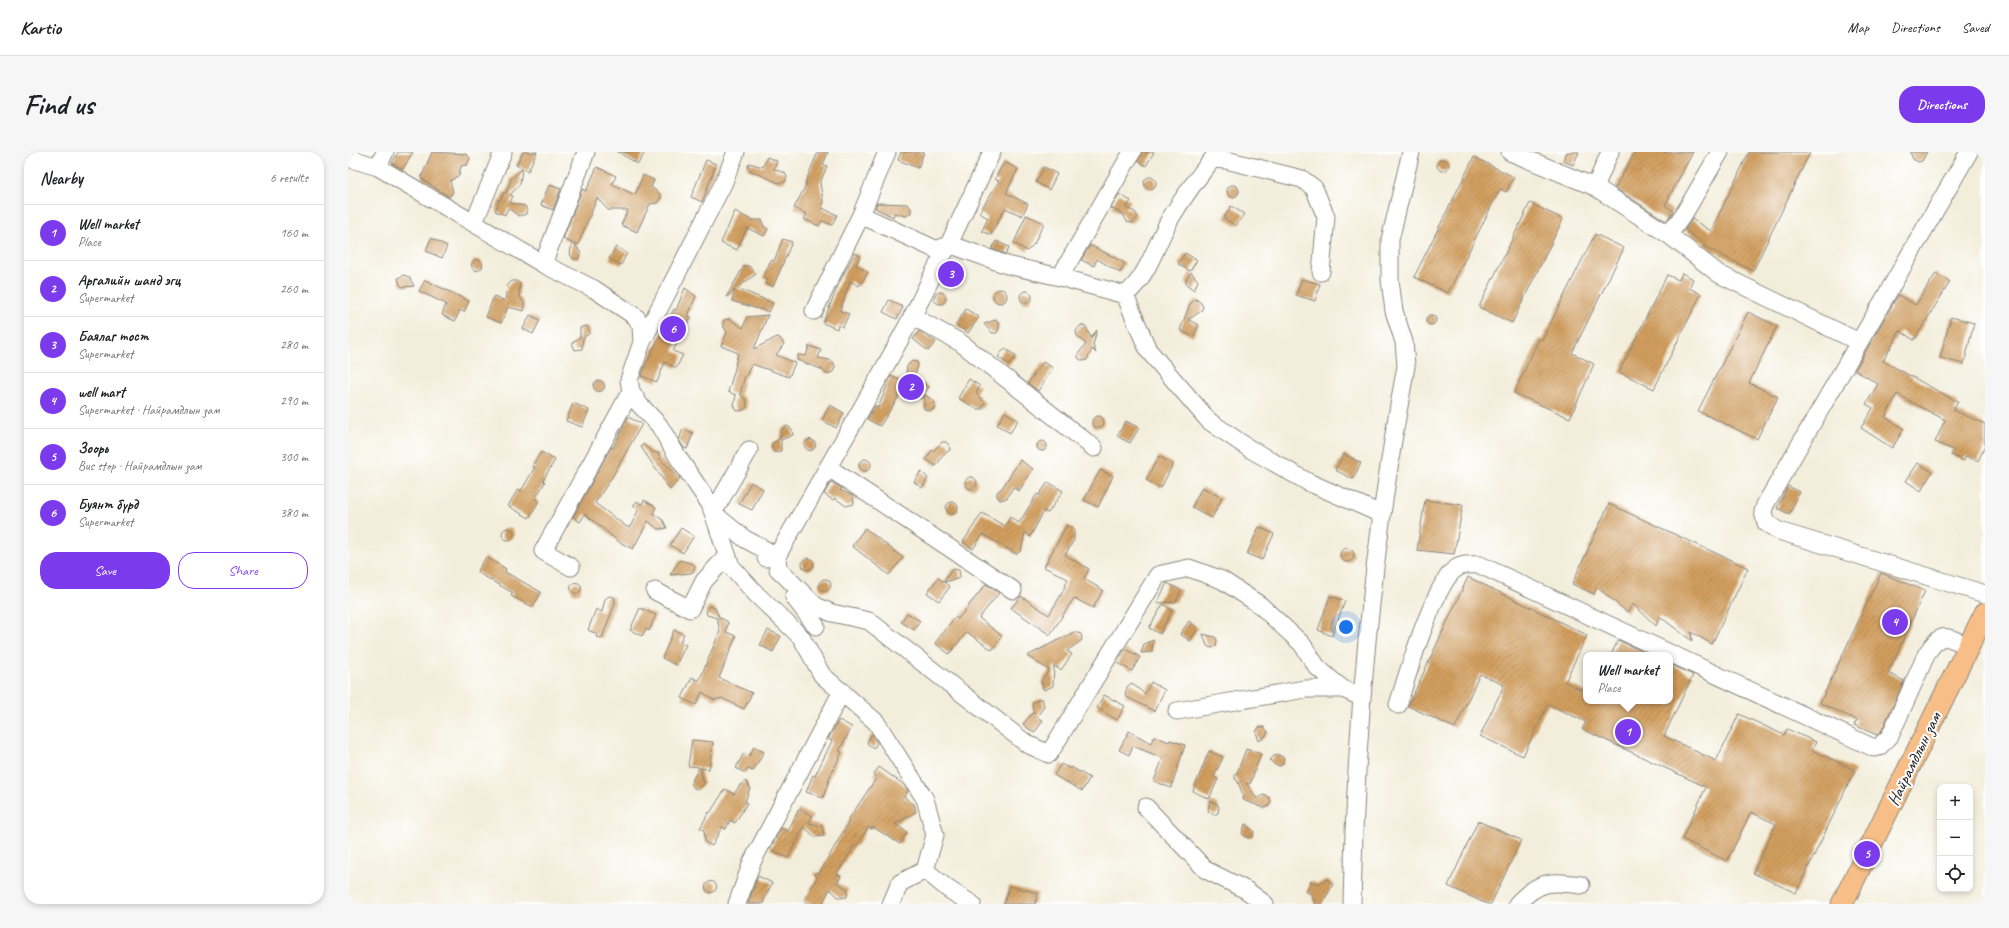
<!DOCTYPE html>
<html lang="en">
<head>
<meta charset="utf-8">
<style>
  :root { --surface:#fff; --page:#f6f6f6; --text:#202124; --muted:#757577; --line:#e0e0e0; --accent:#7c3aed }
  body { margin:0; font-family:Caveat,sans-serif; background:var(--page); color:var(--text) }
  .controls { position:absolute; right:12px; bottom:12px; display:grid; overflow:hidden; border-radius:8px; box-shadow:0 2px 6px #0003 }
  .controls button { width:36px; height:36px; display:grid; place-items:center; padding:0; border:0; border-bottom:1px solid var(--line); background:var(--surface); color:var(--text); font:20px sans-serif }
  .you { position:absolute; left:998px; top:475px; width:14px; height:14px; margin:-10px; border:3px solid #fff; border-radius:50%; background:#1a73e8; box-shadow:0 0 0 6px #1a73e833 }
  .badge { display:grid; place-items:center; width:26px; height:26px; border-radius:50%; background:var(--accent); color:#fff; font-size:13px; font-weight:700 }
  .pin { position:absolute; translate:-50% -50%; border:2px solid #fff; box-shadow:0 1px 4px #0006 }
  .popup { position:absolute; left:1235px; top:500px; width:90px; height:52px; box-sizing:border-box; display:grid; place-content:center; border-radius:8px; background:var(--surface); filter:drop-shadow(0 1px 3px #0005); font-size:13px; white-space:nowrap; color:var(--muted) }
  .popup b { font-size:15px; color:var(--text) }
  .popup::after { content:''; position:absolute; left:50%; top:100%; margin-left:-8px; border:8px solid transparent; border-top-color:var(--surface) }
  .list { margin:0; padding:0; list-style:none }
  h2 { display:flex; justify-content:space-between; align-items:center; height:52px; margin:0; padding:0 16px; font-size:17px }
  h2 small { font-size:13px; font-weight:400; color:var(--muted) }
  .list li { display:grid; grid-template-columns:26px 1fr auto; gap:12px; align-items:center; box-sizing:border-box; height:56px; padding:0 16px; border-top:1px solid var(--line) }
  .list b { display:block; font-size:15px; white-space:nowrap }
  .list p { margin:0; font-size:13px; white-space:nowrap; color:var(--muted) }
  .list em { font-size:13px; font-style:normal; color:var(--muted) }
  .actions { display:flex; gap:8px; padding:12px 16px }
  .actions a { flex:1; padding:9px 0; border:1px solid var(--accent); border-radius:16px; text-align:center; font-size:14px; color:var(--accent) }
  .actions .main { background:var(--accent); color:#fff }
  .icon { flex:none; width:22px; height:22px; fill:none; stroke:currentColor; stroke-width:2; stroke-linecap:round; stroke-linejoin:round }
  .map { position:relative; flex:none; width:1637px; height:752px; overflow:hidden; border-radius:16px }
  header { display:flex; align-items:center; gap:24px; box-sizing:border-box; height:56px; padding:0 20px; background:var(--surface); border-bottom:1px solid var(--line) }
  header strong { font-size:19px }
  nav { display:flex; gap:22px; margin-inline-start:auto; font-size:14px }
  .intro { display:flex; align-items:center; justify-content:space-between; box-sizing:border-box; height:96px; padding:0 24px }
  h1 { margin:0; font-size:28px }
  .button { padding:10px 18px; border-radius:16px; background:var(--accent); color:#fff; font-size:14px; font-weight:700 }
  main { display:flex; gap:24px; padding:0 24px }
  aside { flex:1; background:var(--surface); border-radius:16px; box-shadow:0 2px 6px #0003 }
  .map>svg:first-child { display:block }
  .building { fill:url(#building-hatch) }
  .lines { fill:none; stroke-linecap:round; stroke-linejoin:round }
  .minor-casing { stroke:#88857c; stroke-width:19 }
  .major-casing { stroke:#88857c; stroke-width:23 }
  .minor { stroke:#fff; stroke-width:17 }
  .major { stroke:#f7be87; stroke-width:21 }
  .rail-casing { stroke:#1c1c1c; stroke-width:4.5 }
  .rail { stroke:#fff; stroke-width:3; stroke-dasharray:9; stroke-linecap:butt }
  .labels { text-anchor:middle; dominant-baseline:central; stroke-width:4; stroke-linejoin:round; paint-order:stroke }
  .street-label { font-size:17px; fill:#1c1c1c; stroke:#fff }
</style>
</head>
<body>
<header>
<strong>Kartio</strong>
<nav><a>Map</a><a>Directions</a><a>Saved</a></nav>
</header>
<div class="intro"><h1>Find us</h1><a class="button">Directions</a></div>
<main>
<aside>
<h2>Nearby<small>6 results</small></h2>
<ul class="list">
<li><span class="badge">1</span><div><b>Well market</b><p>Place</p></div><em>160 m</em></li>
<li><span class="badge">2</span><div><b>Аргалийн шанд эгц</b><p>Supermarket</p></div><em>260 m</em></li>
<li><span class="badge">3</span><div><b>Баялаг тост</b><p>Supermarket</p></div><em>280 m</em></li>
<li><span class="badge">4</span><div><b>well mart</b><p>Supermarket · Найрамдлын зам</p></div><em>290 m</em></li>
<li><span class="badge">5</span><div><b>Зоорь</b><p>Bus stop · Найрамдлын зам</p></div><em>300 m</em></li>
<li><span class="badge">6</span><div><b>Буянт бүрд</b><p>Supermarket</p></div><em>380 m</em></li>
</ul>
<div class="actions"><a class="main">Save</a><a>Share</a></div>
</aside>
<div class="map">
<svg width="1637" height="752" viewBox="0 0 1637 752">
  <defs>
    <pattern id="building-hatch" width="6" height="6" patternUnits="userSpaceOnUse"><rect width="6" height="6" fill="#d29f5e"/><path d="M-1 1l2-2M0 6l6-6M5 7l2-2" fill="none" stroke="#aa814d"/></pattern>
  </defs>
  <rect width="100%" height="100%" fill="#fff"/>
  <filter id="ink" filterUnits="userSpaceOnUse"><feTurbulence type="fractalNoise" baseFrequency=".025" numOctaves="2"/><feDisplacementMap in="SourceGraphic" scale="8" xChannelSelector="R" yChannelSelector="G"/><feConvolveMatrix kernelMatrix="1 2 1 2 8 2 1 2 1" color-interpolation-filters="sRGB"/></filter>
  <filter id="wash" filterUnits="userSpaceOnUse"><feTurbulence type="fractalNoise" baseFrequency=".012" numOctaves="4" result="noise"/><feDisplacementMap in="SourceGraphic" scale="16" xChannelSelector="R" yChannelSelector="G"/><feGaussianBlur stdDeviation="0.9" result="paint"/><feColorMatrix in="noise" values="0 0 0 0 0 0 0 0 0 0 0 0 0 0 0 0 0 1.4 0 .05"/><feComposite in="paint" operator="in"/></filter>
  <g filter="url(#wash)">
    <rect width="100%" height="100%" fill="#f3eedb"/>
    <g id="blocks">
      <path class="building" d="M50 0H65L55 17 44 11Z
        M84 0 118 2 122 6 119 13 113 14 111 23 102 29 105 40 101 45 73 26Z
        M175 0H189L180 19 168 13Z
        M270 0H297L290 12Z
        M470 0H480L475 13 479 14 472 31 475 48 474 56 489 63 484 73 474 69 471 74 456 67 459 62 446 56 459 31H457Z
        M553 0H576L570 16 550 8Z
        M794 0H806L798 14 790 9Z
        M1219 0H1231L1225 13 1215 9Z
        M1287 0H1345L1317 53 1325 59 1318 69 1267 36Z
        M1401 0H1462L1405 119 1355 94 1357 92 1337 78 1344 67 1363 79Z
        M1562 0H1579L1574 9 1570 10 1565 7Z
        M419 5 429 9 426 17 437 21 439 25 437 30 431 31 399 17 401 11 415 15Z
        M1126 5 1166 25 1158 40 1152 37 1100 141 1066 125Z
        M1089 13a6 6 0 1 1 12 0a6 6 0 1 1-12 0Z
        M358 8 368 12 354 50 343 45Z
        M656 10 670 17 658 41 680 52 674 64 657 56 643 83 634 79 640 66 631 61 651 29 647 27Z
        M249 15 268 24 264 32 287 43 295 23 306 28 303 35 312 42 313 46 309 51 302 52 289 80 273 73 280 58H260L249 46 230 93 226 91 233 101 230 107H225L222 102 224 91 215 87 234 37 238 39Z
        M696 15 709 22 701 38 688 30Z
        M174 17 172 32 162 43 165 44 162 51 177 54 179 58 178 62 171 64 160 56 157 63 147 59 151 50 149 48 152 49 156 40 158 41 163 27Z
        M796 31a6 6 0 1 1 12 0a6 6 0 1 1-12 0Z
        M879 39a6 6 0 1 1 12 0a6 6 0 1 1-12 0Z
        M201 33 213 37 205 58 193 53Z
        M771 42 783 49 778 56 787 60 790 65 785 71 779 70 775 62 763 56Z
        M529 51 559 52 563 56V61L558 64 546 61 545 65 527 56Z
        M1182 51 1215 67 1164 171 1131 155Z
        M883 54 896 62 888 74 876 66Z
        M387 59 403 68H414L416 75 420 77 416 84 399 76 389 98 373 91Z
        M678 63 696 71 686 92 679 99 666 91Z
        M1247 82 1276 96 1224 201 1246 212 1222 266 1166 241 1191 187 1194 188Z
        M83 86 99 94 94 106 78 99Z
        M435 87 444 90 425 135 417 131 419 127 415 126 423 108 426 109Z
        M648 89 661 95 658 102 644 97Z
        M742 93 777 111 772 121 749 107 746 114 733 108Z
        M268 95 279 101 273 113 261 107Z
        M507 101 512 104 508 113 520 120 511 134 502 129 492 159 501 162 495 175 490 173 489 177 475 171 491 131Z
        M837 101 849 108 842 119 830 112Z
        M123.5 113a5.5 5.5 0 1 1 11 0a5.5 5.5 0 1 1-11 0Z
        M396 114H401L408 122 389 136 425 151 421 160 384 149 387 138 378 145Z
        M843 120 850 129 846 138 838 132V128Z
        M1334 121 1345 127 1341 136 1353 142 1306 237 1271 220 1319 123 1331 128Z
        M1588 121 1602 130 1566 188 1552 179 1535 209 1610 250 1605 258 1637 272V294L1630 309 1618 304 1616 309 1603 303 1605 298 1587 290 1597 268 1549 242 1537 265 1556 277 1544 296 1513 276 1525 256 1518 252 1530 232 1507 218 1550 143 1568 153Z
        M56 123 61 125 66 134 55 135 52 133 50 126Z
        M954 127 972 132 967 149 948 143Z
        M77 128 121 149 116 160 112 158 107 169 94 163 98 152 71 139Z
        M164 129H169L172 132 171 144 176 151V159L160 155 153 171 138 165 146 144 157 149 159 134Z
        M337 136 348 144 340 164 343 165 325 199 335 203 328 216 317 210 309 230 293 224 300 208 326 157 328 158Z
        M645 144a7 7 0 1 1 14 0a7 7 0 1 1-14 0Z
        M672 145a6 6 0 1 1 12 0a6 6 0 1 1-12 0Z
        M586 146a6 6 0 1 1 12 0a6 6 0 1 1-12 0Z
        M848 147 853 151 855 155 853 159 840 168 851 173 845 185 832 178 842 152Z
        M541 148 555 155 549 167 535 160Z
        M618 157 631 165 620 181 608 173Z
        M1400 160 1429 174 1401 231 1430 245 1409 287 1350 259Z
        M1078 168a5 5 0 1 1 10 0a5 5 0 1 1-10 0Z
        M182 163 192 168 185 182 175 177Z
        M420 163 406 197 429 185 432 186 436 192 428 203 447 211 441 225 404 212 396 227 392 242 398 248 399 255 396 258 389 259 386 253 388 243 380 240 388 213H387L390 201 373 194 379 181 375 173 376 168 382 167 395 176 399 165Z
        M1603 165 1626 171 1616 212 1592 206Z
        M647 168 651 172V176L649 181H644L636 172Z
        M733 173 738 175 743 186 749 178 745 193 748 201 744 197 739 208 735 209 730 206V202L738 192 729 184 728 179Z
        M237 174 240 175 242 181 235 186 234 197 227 198 224 191 232 185V176Z
        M571 179 588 190 580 199 565 187Z
        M461 194 473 198 470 206 482 208 486 211 487 215 485 220 479 222 473 217 449 208 450 203 458 204Z
        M657 196 668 204 661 213 650 205Z
        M564 209 569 210 570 214 566 226 581 235 576 242 587 250 586 257 582 259 576 257V243L573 247 559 238 555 244 556 236 532 274 519 267 527 254 530 256 543 224 557 231 559 214Z
        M695 210 705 216 690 239 680 231Z
        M621 227 632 234 628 241 637 251 633 257H629L610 246Z
        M245.5 234a5.5 5.5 0 1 1 11 0a5.5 5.5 0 1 1-11 0Z
        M225 251 241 258 234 275 218 269Z
        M482 253 496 261 488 276 474 268Z
        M657 260 670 268 662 281 649 273Z
        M744 270a6 6 0 1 1 12 0a6 6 0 1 1-12 0Z
        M280 265 294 272 264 325 247 351 279 375H282L290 359 285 354 289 349 294 353 296 348 308 355 305 361 315 368 319 376 310 377 300 369 285 397 271 390 237 362 232 370 225 365 263 295 265 296Z
        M778 269 791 276 782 291 769 284Z
        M439 274 444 277 445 283 433 288V299L426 300 423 295 424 291 432 287 434 277Z
        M335 277 345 281 339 297 336 296 331 288Z
        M456.5 293a5.5 5.5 0 1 1 11 0a5.5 5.5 0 1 1-11 0Z
        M689 294a5 5 0 1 1 10 0a5 5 0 1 1-10 0Z
        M598 290 601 293 602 298 596 302 588 314 578 307 584 298 585 299 594 290Z
        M295 292 304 300 310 301 313 308 332 326 322 338 293 295Z
        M193 300 207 308 195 328 197 330 187 347 191 349 181 366 160 354 170 337 173 339 187 315 184 314Z
        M996 302 1013 311 1005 327 987 318Z
        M811 304 825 312 813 336 798 328Z
        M511 313a6 6 0 1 1 12 0a6 6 0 1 1-12 0Z
        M672 308 685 317 671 339 665 335 659 346 652 348 649 344V340L654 336Z
        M1570 311 1584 320 1573 339 1558 329Z
        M752 318 765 324 750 355 736 348Z
        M573 319 580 326 574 336 566 330Z
        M617 331a6 6 0 1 1 12 0a6 6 0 1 1-12 0Z
        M403 330 415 337 404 358 391 352Z
        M483 330 494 336 492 338 505 344 506 352 498 354 487 346 485 348 476 342Z
        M700 330 715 339 700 361 696 359 682 385 677 380 673 399 668 402 635 382 625 397 615 390 634 361 657 374 662 365 671 371 689 342 691 343Z
        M1440 334 1452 340 1441 362 1429 356Z
        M854 335 874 346 864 366 844 355Z
        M1077 348 1115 353 1106 402 1069 398Z
        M598 356a6 6 0 1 1 12 0a6 6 0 1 1-12 0Z
        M1261 352 1400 416 1364 492 1343 480 1344 489 1311 464 1308 474 1285 452 1279 460 1249 435 1246 442 1224 432Z
        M719 373 726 377V388L717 403 741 417 736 427 755 438 745 456 726 446 702 483 663 456 673 444 701 463 714 441 720 427 696 415Z
        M911 375 926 382 914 408 899 402Z
        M154 382a6 6 0 1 1 12 0a6 6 0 1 1-12 0Z
        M333 376 346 384 335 401 322 393Z
        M517 376 555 406 541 423 504 394Z
        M992 403a7 7 0 1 1 14 0a7 7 0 1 1-14 0Z
        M138 405 158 417 157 420 193 440 185 455 163 444 165 441 129 420Z
        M454 412a6 6 0 1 1 12 0a6 6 0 1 1-12 0Z
        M332 408 345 412 347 414 346 419 343 421 322 423Z
        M604 417 611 418 612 425 609 427 596 430 602 435 591 449 579 441 590 426 596 430Z
        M1533 421 1577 439 1540 521 1556 529 1534 578 1529 583 1506 573 1509 568 1472 551Z
        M1120 425 1239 483 1217 530 1238 540V549H1322V512L1345 523 1316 584 1368 609 1391 562 1436 583 1439 577 1468 590 1464 598 1507 618 1448 741 1405 721 1428 672 1403 660 1379 709 1334 687 1358 635 1234 577 1238 570 1200 552 1175 604 1132 584 1156 533 1132 522 1107 576 1060 554Z
        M471 433a6 6 0 1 1 12 0a6 6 0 1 1-12 0Z
        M222.5 436a5.5 5.5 0 1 1 11 0a5.5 5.5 0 1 1-11 0Z
        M819 431 833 438 828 450 809 451Z
        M638 432 651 441 631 466 654 484 644 498 619 480 601 502 587 491 607 465 610 467Z
        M261 444 266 445 267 451 254 486 248 485 249 482 240 478 248 457 254 460 257 447Z
        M982 444 997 449 984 484 970 478Z
        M815 452 824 458 812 482 801 476Z
        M361 454 367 456 371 465 380 470 378 480 388 484 371 526 404 541 396 557 374 546 366 548 354 540 348 553 334 546 344 525 351 529 372 479 369 466 359 463 358 458Z
        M292 456 308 463 301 479 298 477 294 484 282 478Z
        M559 461 572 469 566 478 553 470Z
        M841 469 850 476 842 489 832 482Z
        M326 478 336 482 332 490 338 493 328 513 314 506Z
        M420 478 433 484 425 500 412 493Z
        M726 480 733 482 734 488 719 499 724 502 713 518 706 514 705 534 696 538 693 530 701 518 679 504Z
        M855 482 867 485 869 488 868 494 863 496 859 494Z
        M805 488 804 500 793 501 796 492Z
        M1270 488 1302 503H1263Z
        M777 497 792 505 784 519 769 511Z
        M803 530 817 538 806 559 777 544 779 535 783 531 797 542Z
        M756 543 777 554 769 568 749 556Z
        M694 546 696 554 689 565 695 569 686 581 675 572 684 561 686 562 684 554 685 550Z
        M491 568 504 575 491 599 494 600 482 625 475 646 458 640 465 623 467 624 484 589 480 587Z
        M911 575H916L920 580 917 585 911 589 908 580Z
        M781 579 803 591 806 584 821 590 822 588 837 593 823 636 806 629 815 606 785 594 781 603 771 598Z
        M524 582 529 591 526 596 521 594 519 590Z
        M344 588 365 590 361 617 352 616 356 632 350 638 346 636 343 631 351 615 340 614Z
        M406 595 416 600 405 619 400 617 397 621 388 616 396 601 401 604Z
        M898 597 913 602 902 632 898 631 909 647 915 643 921 645 923 650 920 655 916 656 895 648 896 645 889 628 887 627V622L889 621Z
        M861 599 875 605 866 625 870 627 861 647 845 639Z
        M927 603H931L936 606 935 612 932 614 927 613 922 608Z
        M713 612 722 617 723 615 742 626 734 639 706 623Z
        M531 615 555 632 560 639 556 645 566 652 568 660 547 672 559 680 552 692 525 675 524 677 520 675 509 694 507 693 489 722 493 724 489 731 500 737 499 745 491 746 482 737 474 752H462L456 749 469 725 466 722 468 720 471 722 501 669 500 668 529 625 525 623Z
        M398 629 402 636 397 650 399 651 387 671 382 668 378 677 374 675 364 694 357 690 356 678 352 676 361 660 362 661 377 637 386 642 392 633Z
        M862 649 869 652 871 655 870 661 866 663 860 659Z
        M451 657 465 664 461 671 474 674 476 684 467 685 456 675 440 706 422 697 433 676 440 679Z
        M1130 669 1173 688 1143 752H1139L1100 734Z
        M897 672 906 679 905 684 901 686 896 684 894 681Z
        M410 724 424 731 414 752H400Z
        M979 727 985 732 974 752H967L963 741H958L963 729 970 732Z
        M357.5 735a5.5 5.5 0 1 1 11 0a5.5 5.5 0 1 1-11 0Z
        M661 734 690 741 687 752H656Z"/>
    </g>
  </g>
  <g filter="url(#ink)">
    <use href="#blocks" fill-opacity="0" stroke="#88857c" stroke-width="1"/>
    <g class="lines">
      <defs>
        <path id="minor" d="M539 0 513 63 589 98 601 92 644 0
          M1162 0 1247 35 1262 0
          M1621 0 1417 353 1415 360 1418 371 1431 379 1637 442
          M0 6 30 15 195 112 246 137 288 165 293 174 294 190 281 228 283 239 291 252 311 273 331 307 362 352 383 414 409 443 453 485 474 523 528 570 577 647 587 683 577 718 600 737 624 752
          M865 7 878 8 954 27 966 36 978 65 973 120
          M30 15 37 0
          M1247 35 1321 83 1371 122 1511 190
          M126 71 155 0
          M1321 83 1337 60 1372 0
          M195 112 238 0
          M712 125 777 143C800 125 808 92 822 67 836 44 853 21 870 0
          M777 143 800 198 861 269 902 297 960 330 1033 362
          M466 159 513 63
          M564 164 613 191 746 296
          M294 190 375 32 388 0
          M401 298 365 361 397 387 429 404 430 417 468 454 484 461 521 469 679 592 701 602 810 423 841 416 874 428 912 453 954 492 969 515 986 530 995 537 1013 545
          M481 316 665 438
          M418 406 429 404C474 325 521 246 564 165 577 140 587 116 601 92L659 113 712 125 784 0
          M223 415 195 399 283 239
          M307 439 342 457 356 429 379 404
          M446 445 468 474
          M1050 553C1058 526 1086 434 1106 418 1114 411 1123 413 1132 413L1526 596 1531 595 1542 584 1579 501C1594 478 1598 485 1621 494
          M829 559 957 537H995
          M798 655 858 718 898 738 917 752
          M389 752 404 710 494 539
          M543 752 552 731 577 718
          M1004 752C1007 572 1025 391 1058 214L1056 190 1046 159 1042 128V88L1063 0
          M1169 752C1191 728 1203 729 1233 733"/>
        <path id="major" d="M1494 752 1637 461"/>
      </defs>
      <use href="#minor" class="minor-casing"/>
      <use href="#major" class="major-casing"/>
      <use href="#minor" class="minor"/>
      <use href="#major" class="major"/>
      <defs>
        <path id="rail" d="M1635 752 1637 749"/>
      </defs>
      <use href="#rail" class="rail-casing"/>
      <use href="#rail" class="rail"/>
    </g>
  </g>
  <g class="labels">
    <g class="street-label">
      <text transform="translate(1566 607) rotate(-64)">Найрамдлын зам</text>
    </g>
  </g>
</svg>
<div class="controls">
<button>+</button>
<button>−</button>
<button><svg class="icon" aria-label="locate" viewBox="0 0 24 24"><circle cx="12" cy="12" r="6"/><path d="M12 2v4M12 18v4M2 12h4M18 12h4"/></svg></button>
</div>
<div class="you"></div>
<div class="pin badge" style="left:1280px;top:580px">1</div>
<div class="popup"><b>Well market</b>Place</div>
<div class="pin badge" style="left:563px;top:235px">2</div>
<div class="pin badge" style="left:603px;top:122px">3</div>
<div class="pin badge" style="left:1547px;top:470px">4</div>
<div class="pin badge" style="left:1519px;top:702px">5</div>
<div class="pin badge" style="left:325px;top:177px">6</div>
</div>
</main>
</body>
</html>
